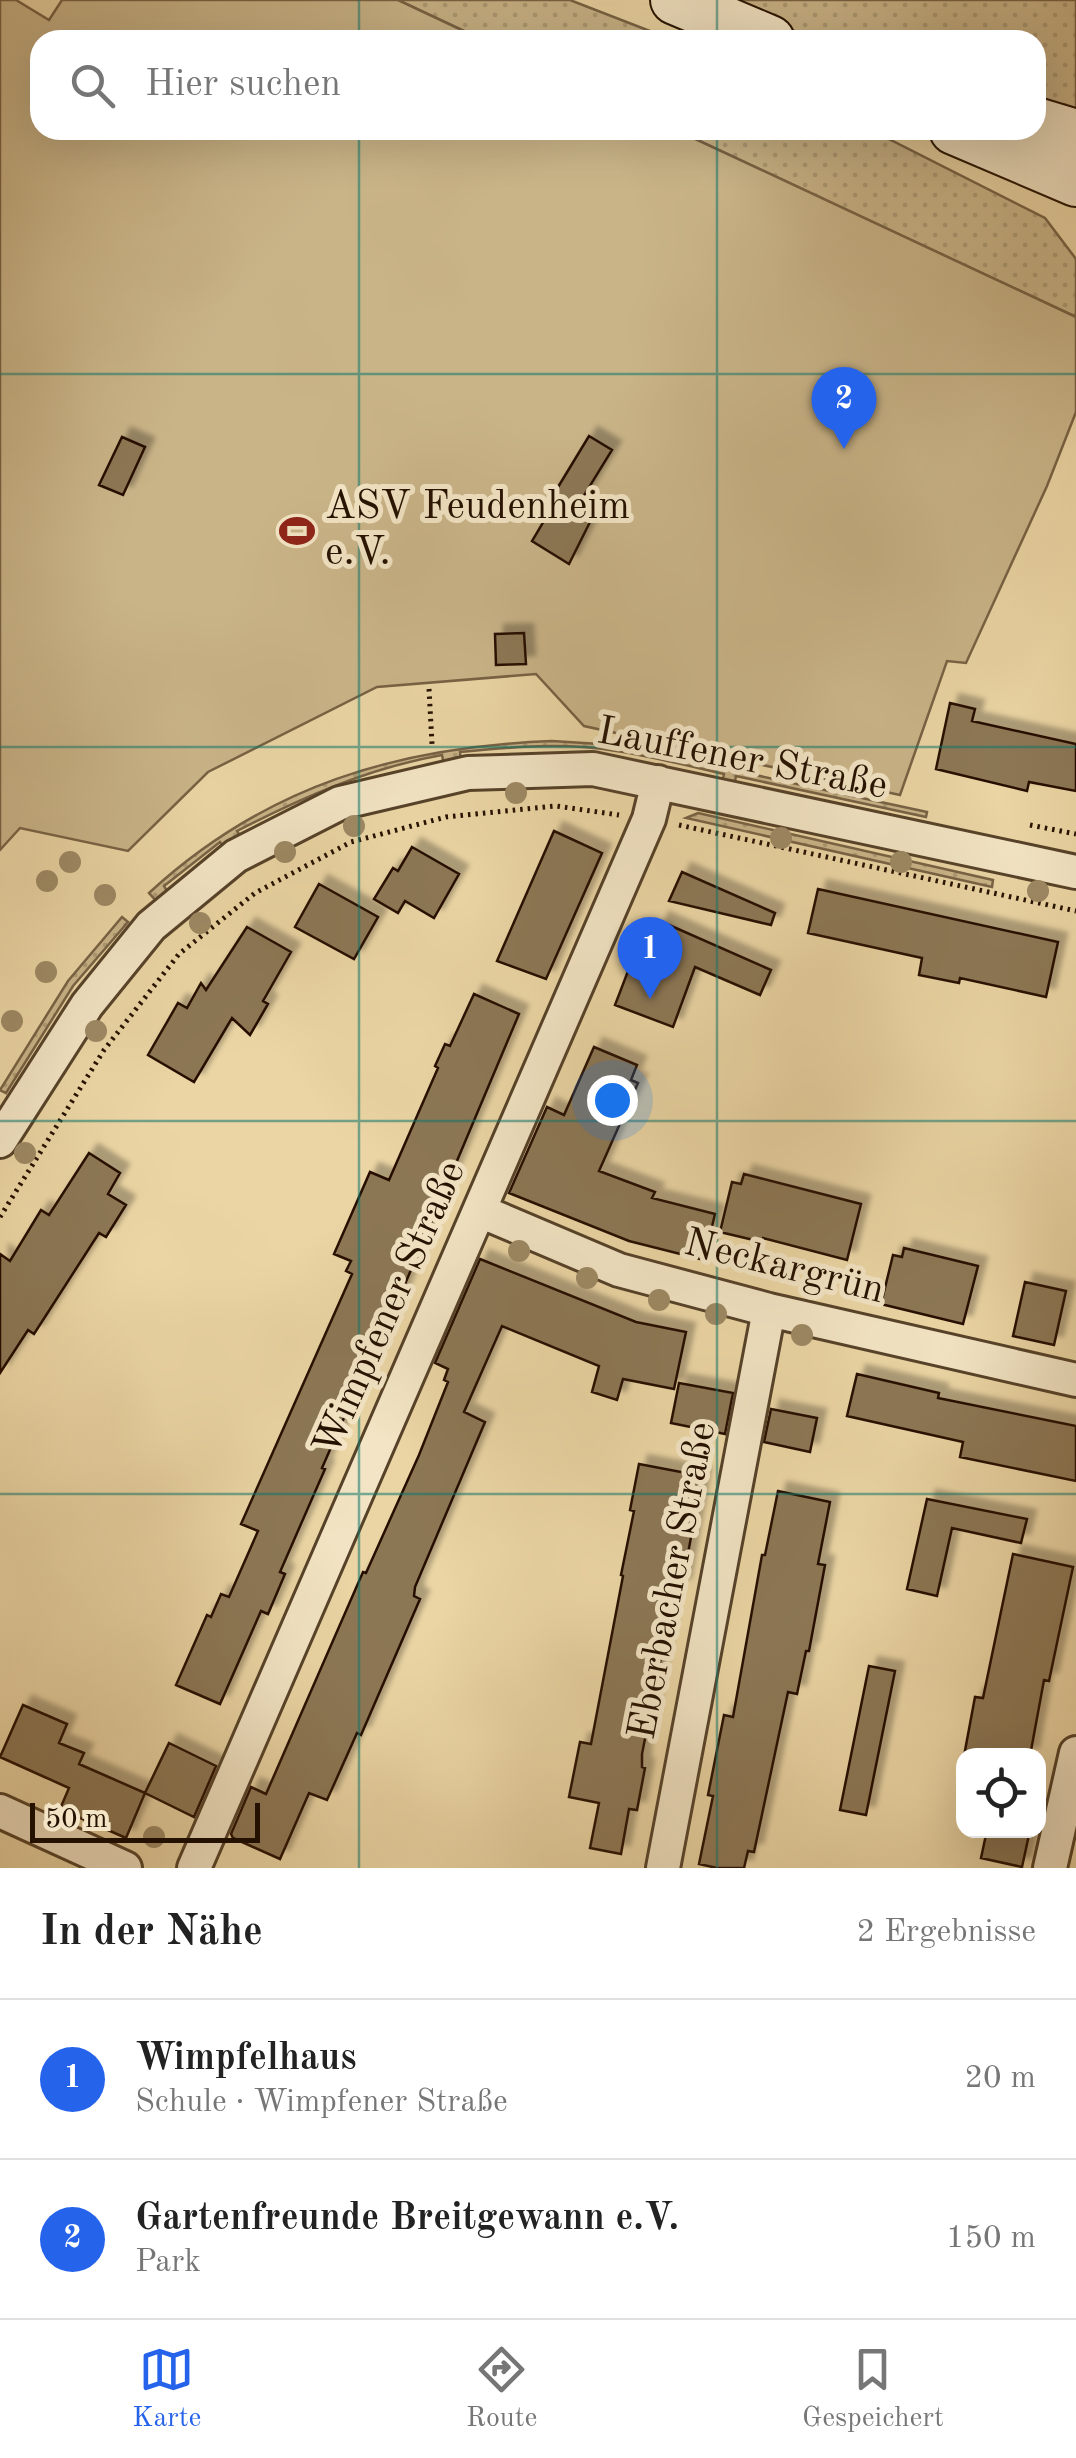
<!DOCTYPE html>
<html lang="de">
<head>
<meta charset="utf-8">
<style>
  :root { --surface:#fff; --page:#f6f6f6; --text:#222; --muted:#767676; --line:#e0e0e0; --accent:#2563eb }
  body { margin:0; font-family:"Old Standard TT",serif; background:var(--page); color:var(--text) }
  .controls { position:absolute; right:30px; bottom:30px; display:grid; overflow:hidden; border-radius:20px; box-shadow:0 10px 40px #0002 }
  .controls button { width:90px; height:90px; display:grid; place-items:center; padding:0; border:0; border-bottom:2px solid var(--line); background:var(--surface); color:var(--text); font:50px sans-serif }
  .scale { position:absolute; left:30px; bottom:25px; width:230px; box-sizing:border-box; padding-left:10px; border:5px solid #251100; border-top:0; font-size:28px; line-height:35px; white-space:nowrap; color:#251100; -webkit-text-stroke:8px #f2e4c4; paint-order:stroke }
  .you { position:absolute; left:612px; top:1100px; width:35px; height:35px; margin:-25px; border:8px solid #fff; border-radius:50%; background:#1a73e8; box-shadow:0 0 0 15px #1a73e833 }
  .badge { display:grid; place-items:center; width:65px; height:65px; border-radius:50%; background:var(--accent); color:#fff; font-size:32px; font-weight:700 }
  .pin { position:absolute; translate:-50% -82px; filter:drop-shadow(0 2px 5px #0008) }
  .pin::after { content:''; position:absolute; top:52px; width:35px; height:30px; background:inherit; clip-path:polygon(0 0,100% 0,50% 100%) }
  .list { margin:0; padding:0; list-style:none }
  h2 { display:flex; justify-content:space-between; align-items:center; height:130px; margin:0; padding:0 40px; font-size:42px }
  h2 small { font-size:32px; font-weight:400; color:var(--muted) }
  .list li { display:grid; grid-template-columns:65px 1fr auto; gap:30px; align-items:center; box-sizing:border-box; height:160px; padding:0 40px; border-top:2px solid var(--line) }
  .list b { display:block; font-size:38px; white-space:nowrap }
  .list p { margin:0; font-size:32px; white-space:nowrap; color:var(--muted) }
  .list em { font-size:32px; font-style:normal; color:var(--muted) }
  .icon { flex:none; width:55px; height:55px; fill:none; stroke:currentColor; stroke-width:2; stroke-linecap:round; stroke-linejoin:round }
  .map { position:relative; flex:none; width:1076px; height:1868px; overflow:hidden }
  .search { position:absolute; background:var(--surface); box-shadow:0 10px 40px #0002; left:30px; right:30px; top:30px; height:110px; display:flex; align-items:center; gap:25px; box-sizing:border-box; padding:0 35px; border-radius:30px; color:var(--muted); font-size:38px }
  .sheet { height:450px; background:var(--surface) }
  nav { display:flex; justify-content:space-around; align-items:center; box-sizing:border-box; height:140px; border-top:2px solid var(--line); background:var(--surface); font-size:28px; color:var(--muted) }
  nav a { display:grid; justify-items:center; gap:5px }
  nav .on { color:var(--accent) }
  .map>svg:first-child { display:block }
  .grass { fill:url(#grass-dots); stroke:#776244; stroke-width:2.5 }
  .garden { fill:#c9b488; stroke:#776244; stroke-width:2.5 }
  .building { fill:#8c7755; stroke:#251100; stroke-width:2.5; filter:url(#shadow) }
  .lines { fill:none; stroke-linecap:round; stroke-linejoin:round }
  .street-casing { stroke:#564229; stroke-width:38 }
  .secondary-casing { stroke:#251100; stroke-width:52 }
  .path { stroke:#251100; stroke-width:5; stroke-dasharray:2.5 5; stroke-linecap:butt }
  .street { stroke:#f2e4c4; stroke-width:32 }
  .secondary { stroke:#f2e4c4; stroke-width:48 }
  .tree { fill:#9d8964 }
  .grid { fill:none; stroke:#0f766e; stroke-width:2.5; stroke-opacity:0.55 }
  .labels { text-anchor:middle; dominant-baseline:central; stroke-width:10; stroke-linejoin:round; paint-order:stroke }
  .poi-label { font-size:40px; fill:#251100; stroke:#f2e4c4; text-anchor:start }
  .street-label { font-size:40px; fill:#251100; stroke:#f2e4c4 }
</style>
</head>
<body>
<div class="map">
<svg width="1076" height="1868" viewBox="0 0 1076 1868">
  <defs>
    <pattern id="grass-dots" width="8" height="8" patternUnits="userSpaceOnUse" patternTransform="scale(2.5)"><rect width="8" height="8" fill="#c9b488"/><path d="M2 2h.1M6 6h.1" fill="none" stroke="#ac9a74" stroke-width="1.8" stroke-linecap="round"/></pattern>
    <filter id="shadow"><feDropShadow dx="9" dy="-9" stdDeviation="2.5" flood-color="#0004"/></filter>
  </defs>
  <rect width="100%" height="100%" fill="#ebd5a4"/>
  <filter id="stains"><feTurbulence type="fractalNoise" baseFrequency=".002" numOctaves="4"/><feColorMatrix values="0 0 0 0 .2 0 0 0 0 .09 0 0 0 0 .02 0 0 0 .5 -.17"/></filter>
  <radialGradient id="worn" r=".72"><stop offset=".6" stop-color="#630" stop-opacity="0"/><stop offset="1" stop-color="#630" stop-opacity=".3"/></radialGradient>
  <path class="grass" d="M398 0H570L673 40H483Z
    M720 0H1076V120L1036 108V40H816Z
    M676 130H871L1045 218 1076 259V317Z
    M552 741 616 745 927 812 926 817 736 776 734 786 722 783 724 774C688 766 652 756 616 751 565 742 512 747 460 752L461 762 444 765 442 755C369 768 303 797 237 831L242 839 226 850 220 842 164 886 169 894 159 904 149 893C265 786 397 747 552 741Z
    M698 813 993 880 992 887 686 818Z
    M122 917 128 922 73 986 6 1093 0 1090 68 981Z"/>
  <path class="garden" d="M0 0H16L49 20 62 0H398L483 40H40V130H676L1076 317V412L1047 486 966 663 947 661 900 795 584 726 536 674 377 687 208 772 128 851 20 828 0 850Z"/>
  <path class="building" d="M589 436 612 450 575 510 591 520 569 564 532 541 557 499 552 497Z
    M122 437 145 447 123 495 99 485Z
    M524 633 526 664 496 665 495 634Z
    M950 703 975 709 972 721 1076 744V791L1029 782 1027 791 936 769Z
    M554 831 602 853 546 979 497 961Z
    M412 847 459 874 434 918 405 901 398 913 374 899 393 868 398 871Z
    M682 872 775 913 771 925 669 901Z
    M319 884 378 917 354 959 295 927Z
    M818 889 1058 942 1046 997 960 978 959 983 919 975 922 958 808 933Z
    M660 921 771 970 760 995 695 967 673 1027 615 1005 643 932 654 936Z
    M247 927 291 952 263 1001 268 1004 250 1035 232 1018 194 1082 148 1055 178 1003 187 1008 201 983 206 990Z
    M474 994 519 1014 378 1348 375 1347 322 1468 325 1469 280 1572 285 1574 268 1614 261 1611 220 1704 176 1685 207 1615 211 1617 221 1594 229 1597 258 1531 241 1524 352 1274 346 1271 351 1261 334 1254 370 1172 389 1180 438 1068 435 1066 445 1044 450 1046Z
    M594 1047 637 1065 631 1080 638 1083 599 1171 655 1192 652 1198 715 1214 704 1260 629 1241 509 1193 547 1107 564 1115Z
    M89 1153 120 1173 108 1194 126 1205 106 1237 99 1233 34 1334 28 1330 0 1373V1254L10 1261 41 1210 49 1215Z
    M744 1174 861 1204 847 1260 763 1238 762 1242 720 1232 732 1182 741 1184Z
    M904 1248 978 1266 963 1324 881 1304 893 1255 902 1257Z
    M480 1259 636 1322 686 1332 674 1389 623 1379 617 1400 592 1392 599 1366 502 1326 464 1412 485 1422 415 1587 414 1596 420 1599 361 1735 357 1733 327 1800 309 1793 280 1859 233 1838 231 1834 251 1787 266 1794 363 1572 366 1573 419 1455 448 1382 444 1380 448 1369 435 1363Z
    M1025 1282 1066 1291 1054 1345 1013 1336Z
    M857 1374 939 1393 938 1398 1076 1426V1481L960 1457 963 1442 847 1416Z
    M679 1383 733 1393 725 1434 671 1423Z
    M771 1409 817 1418 810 1452 764 1442Z
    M639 1464 702 1476 682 1587 675 1586 642 1754V1767L645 1768 637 1810 629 1809 621 1854 590 1848 599 1803 569 1797 580 1742 591 1744 623 1576 621 1575 634 1511 630 1510Z
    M778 1491 830 1502 818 1564 825 1565 809 1651H806L797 1694 788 1692 754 1852 748 1851 744 1868H717L699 1864 713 1796 708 1795 724 1715 733 1717 762 1555H765Z
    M927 1499 1027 1519 1021 1543 952 1528 937 1596 907 1589Z
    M1013 1554 1073 1567 1049 1681 1044 1680 1030 1756H964L975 1697 983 1698Z
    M869 1666 895 1671 866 1815 840 1810Z
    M23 1705 67 1724 59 1743 84 1753 79 1764 145 1793 126 1838 60 1809 69 1788 0 1757Z
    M169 1743 216 1766 194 1817 145 1793Z
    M987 1830H1030L1022 1867 981 1858Z"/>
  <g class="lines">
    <defs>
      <path id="street" d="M0 1141 87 1005 151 926 236 856 340 803 468 773 593 769 1076 872
        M480 1211 619 1270 769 1310 1076 1380
        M0 1811 125 1868
        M194 1868 649 819 658 782
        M663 1868 769 1310
        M1050 1868 1076 1753"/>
      <path id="secondary" d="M675 0 770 40
        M1036 122 1076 134
        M954 130 1076 182"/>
    </defs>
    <use href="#street" class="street-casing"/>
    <use href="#secondary" class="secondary-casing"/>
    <path class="path" d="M429 689 432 744
      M679 825 1076 911
      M1030 825 1076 834
      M0 1217 104 1050 179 954 255 893 351 842 446 817 556 806 619 815"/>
    <use href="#street" class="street"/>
    <use href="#secondary" class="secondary"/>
  </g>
  <g class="tree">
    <circle cx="516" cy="793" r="11"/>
    <circle cx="354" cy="826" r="11"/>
    <circle cx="781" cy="838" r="11"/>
    <circle cx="285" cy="852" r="11"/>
    <circle cx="70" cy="862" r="11"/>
    <circle cx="901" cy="862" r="11"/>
    <circle cx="47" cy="881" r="11"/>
    <circle cx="1038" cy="891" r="11"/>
    <circle cx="105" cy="895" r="11"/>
    <circle cx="200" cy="923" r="11"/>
    <circle cx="46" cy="972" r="11"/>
    <circle cx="12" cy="1021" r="11"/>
    <circle cx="96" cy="1031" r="11"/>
    <circle cx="25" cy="1153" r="11"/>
    <circle cx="519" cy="1251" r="11"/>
    <circle cx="587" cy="1278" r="11"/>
    <circle cx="659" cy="1300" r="11"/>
    <circle cx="716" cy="1314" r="11"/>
    <circle cx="802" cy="1335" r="11"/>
    <circle cx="154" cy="1837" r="11"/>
  </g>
  <path class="grid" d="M359 0V40M717 0V40M359 130V1868M717 130V1868M0 374H1076M0 747H1076M0 1121H1076M0 1494H1076"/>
  <defs>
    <symbol id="stadium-bare" viewBox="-9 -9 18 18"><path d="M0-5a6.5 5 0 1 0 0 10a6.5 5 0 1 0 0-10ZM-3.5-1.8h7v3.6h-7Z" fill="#8f2418" stroke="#f2e4c4" stroke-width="2.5" paint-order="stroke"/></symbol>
  </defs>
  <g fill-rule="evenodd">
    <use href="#stadium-bare" x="272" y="506" width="50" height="50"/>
  </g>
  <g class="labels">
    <g class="poi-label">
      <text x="325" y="508">ASV Feudenheim<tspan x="325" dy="46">e.V.</tspan></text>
    </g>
    <g class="street-label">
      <text transform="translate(742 760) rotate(11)">Lauffener Straße</text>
      <text transform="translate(784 1268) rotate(14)">Neckargrün</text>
      <text transform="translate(391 1309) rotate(-66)">Wimpfener Straße</text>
      <text transform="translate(674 1581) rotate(-79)">Eberbacher Straße</text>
    </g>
  </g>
  <rect width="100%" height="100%" filter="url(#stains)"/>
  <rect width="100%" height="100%" fill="url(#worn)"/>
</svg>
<div class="controls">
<button><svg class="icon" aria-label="locate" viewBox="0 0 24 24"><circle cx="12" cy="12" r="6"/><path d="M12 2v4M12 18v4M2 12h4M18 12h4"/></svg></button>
</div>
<div class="scale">50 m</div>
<div class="you"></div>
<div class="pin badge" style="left:650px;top:999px">1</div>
<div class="pin badge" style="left:844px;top:449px">2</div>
<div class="search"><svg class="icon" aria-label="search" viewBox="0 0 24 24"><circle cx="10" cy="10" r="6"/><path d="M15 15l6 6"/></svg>Hier suchen</div>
</div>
<section class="sheet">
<h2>In der Nähe<small>2 Ergebnisse</small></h2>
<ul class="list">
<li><span class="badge">1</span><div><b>Wimpfelhaus</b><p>Schule · Wimpfener Straße</p></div><em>20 m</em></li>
<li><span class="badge">2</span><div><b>Gartenfreunde Breitgewann e.V.</b><p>Park</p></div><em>150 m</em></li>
</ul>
</section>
<nav>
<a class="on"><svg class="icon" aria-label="map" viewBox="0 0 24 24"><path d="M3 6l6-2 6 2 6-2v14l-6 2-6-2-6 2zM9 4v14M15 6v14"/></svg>Karte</a>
<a><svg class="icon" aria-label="directions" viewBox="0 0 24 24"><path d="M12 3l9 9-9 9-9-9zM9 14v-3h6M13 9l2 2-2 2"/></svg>Route</a>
<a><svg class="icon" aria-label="saved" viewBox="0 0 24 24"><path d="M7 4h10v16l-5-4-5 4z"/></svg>Gespeichert</a>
</nav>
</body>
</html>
